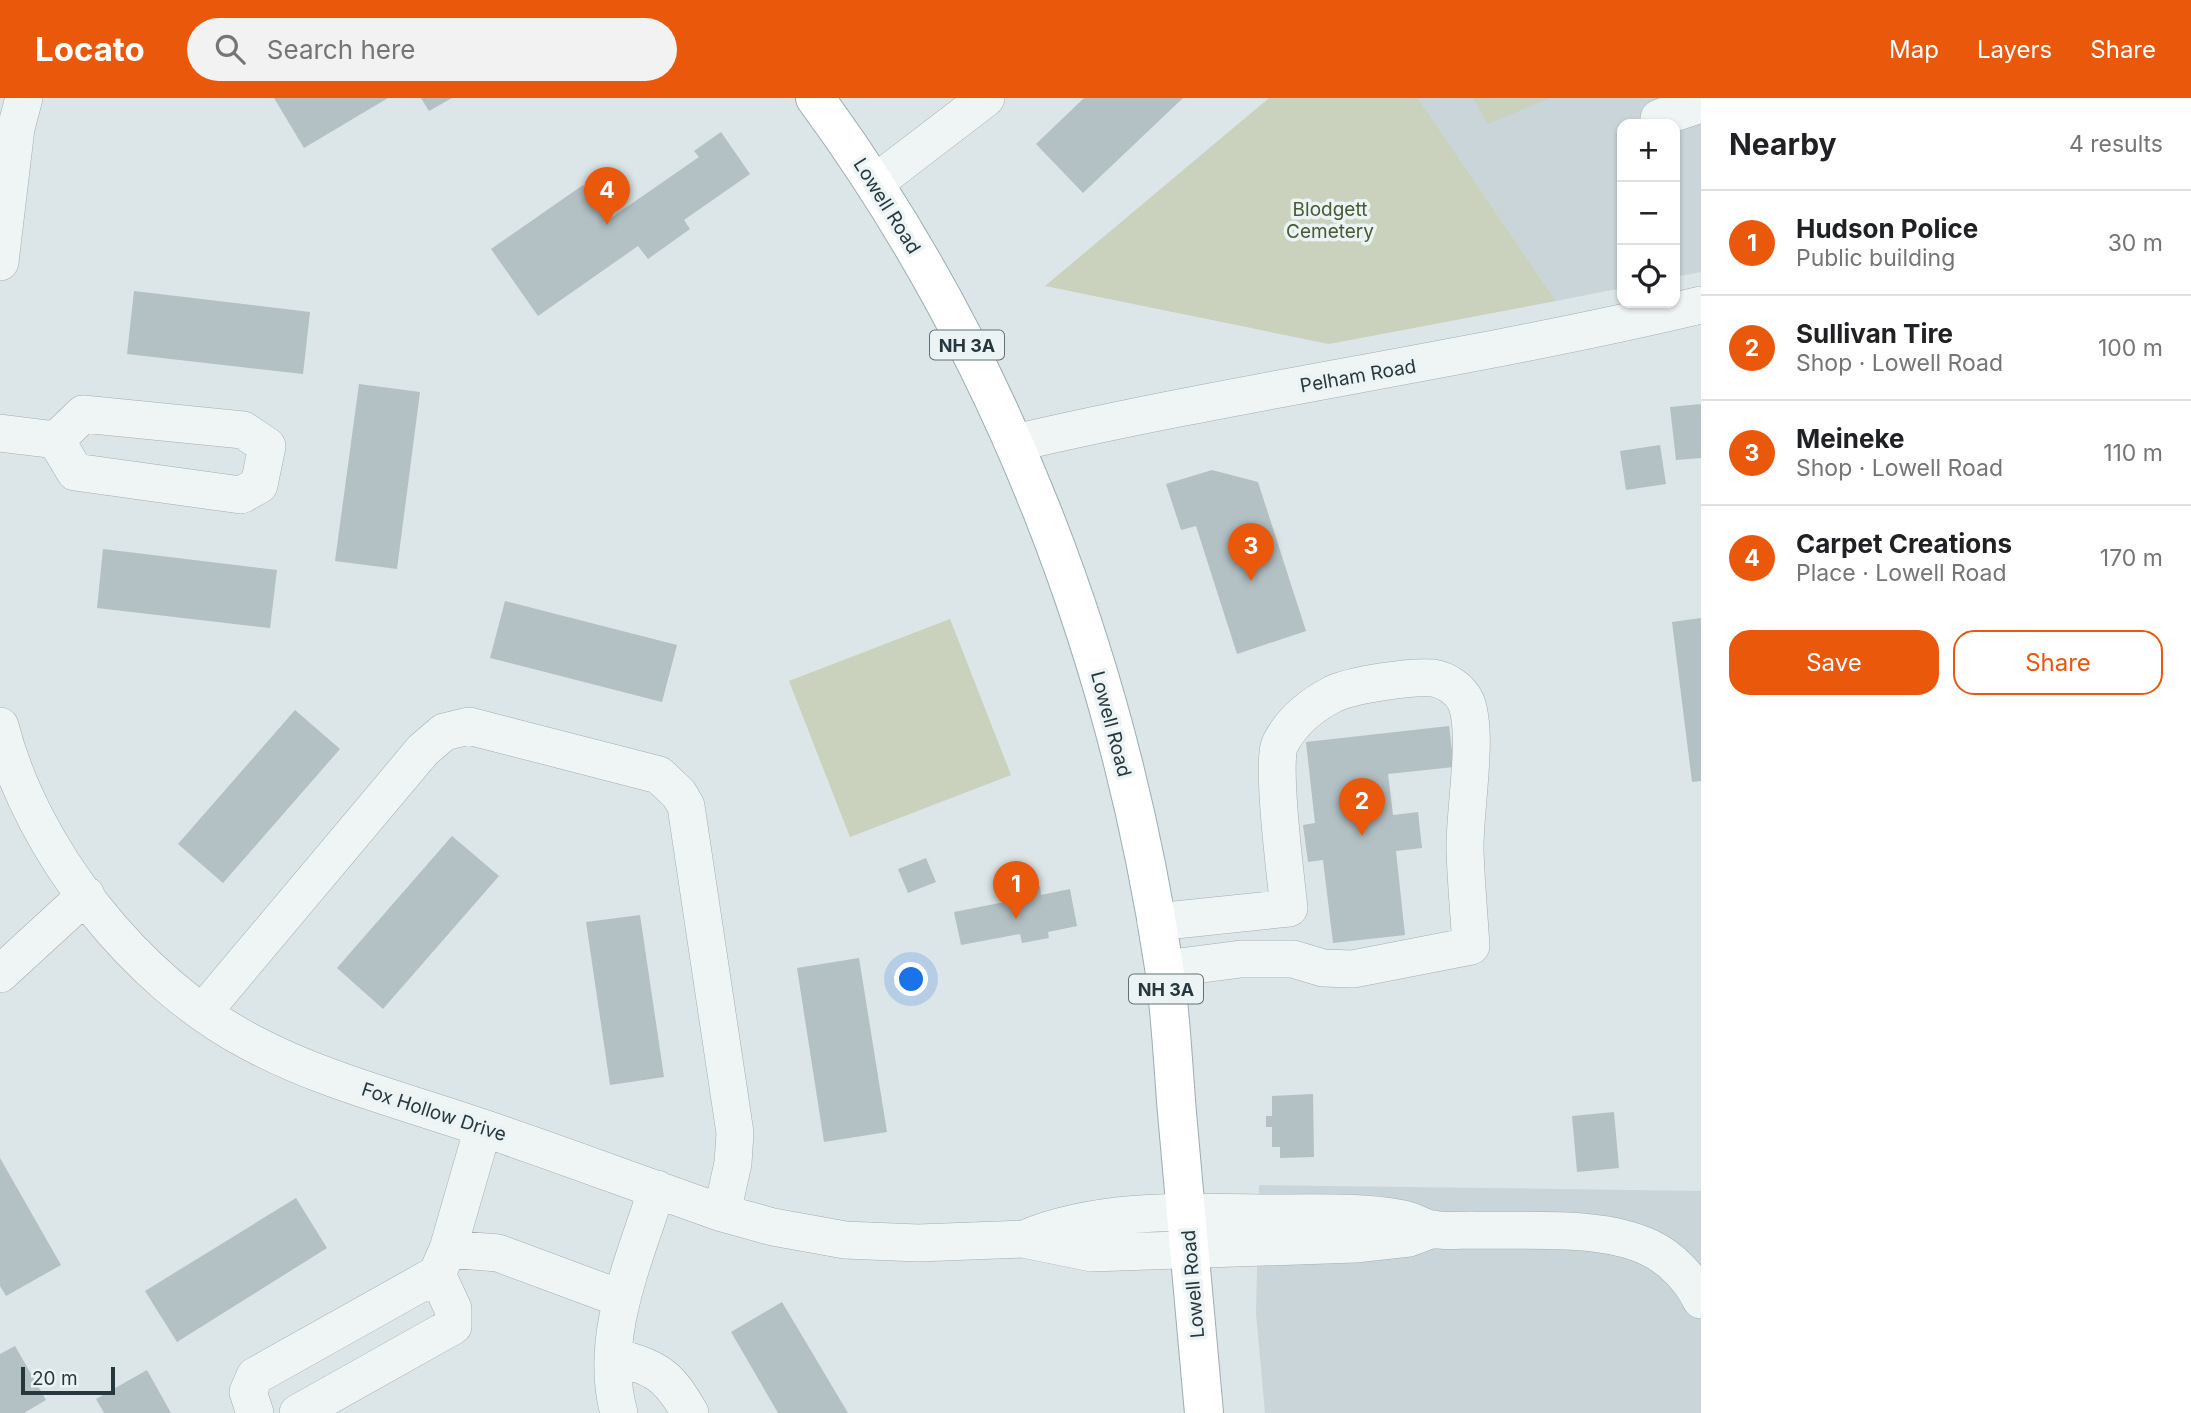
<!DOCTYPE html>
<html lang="en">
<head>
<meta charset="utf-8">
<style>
  :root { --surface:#fff; --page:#f2f2f2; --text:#202124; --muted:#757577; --line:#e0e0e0; --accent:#ea580c }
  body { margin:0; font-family:Inter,sans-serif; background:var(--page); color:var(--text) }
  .controls { position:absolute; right:21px; top:21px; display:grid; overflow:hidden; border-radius:14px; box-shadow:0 2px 5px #0004 }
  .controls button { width:63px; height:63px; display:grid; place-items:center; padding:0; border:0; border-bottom:2px solid var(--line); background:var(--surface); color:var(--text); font:35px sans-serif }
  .scale { position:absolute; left:21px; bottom:18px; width:94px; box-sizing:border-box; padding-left:7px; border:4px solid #26383e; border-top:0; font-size:19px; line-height:24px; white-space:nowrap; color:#26383e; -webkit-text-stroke:5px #ecf3f5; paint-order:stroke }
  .you { position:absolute; left:912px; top:882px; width:24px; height:24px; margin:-18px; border:5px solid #fff; border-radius:50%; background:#1a73e8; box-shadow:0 0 0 10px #1a73e833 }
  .badge { display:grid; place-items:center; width:46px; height:46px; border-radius:50%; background:var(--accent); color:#fff; font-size:23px; font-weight:700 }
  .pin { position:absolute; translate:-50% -58px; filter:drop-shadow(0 2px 4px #0008) }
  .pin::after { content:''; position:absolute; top:37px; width:24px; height:21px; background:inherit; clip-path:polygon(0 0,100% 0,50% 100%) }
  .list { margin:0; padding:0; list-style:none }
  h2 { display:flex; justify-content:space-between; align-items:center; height:91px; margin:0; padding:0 28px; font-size:30px }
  h2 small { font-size:23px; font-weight:400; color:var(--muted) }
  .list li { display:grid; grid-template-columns:46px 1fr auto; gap:21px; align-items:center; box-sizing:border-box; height:105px; padding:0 28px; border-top:2px solid var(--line) }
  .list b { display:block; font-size:26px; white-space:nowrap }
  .list p { margin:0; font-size:23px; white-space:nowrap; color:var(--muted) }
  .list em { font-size:23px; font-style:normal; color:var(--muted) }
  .actions { display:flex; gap:14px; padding:21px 28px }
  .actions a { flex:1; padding:16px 0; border:2px solid var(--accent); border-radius:21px; text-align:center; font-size:24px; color:var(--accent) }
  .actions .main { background:var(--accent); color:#fff }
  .icon { flex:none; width:38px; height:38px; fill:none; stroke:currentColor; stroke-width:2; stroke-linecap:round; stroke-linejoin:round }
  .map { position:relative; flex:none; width:1701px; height:1315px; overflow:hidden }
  header { display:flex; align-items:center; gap:42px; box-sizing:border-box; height:98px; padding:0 35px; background:var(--accent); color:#fff }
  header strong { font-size:33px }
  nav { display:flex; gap:38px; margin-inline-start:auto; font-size:24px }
  .search { width:490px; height:63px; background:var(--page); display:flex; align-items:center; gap:18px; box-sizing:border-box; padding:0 24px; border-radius:38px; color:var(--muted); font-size:26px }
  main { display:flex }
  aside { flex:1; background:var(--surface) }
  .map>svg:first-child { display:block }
  .built { fill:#cad5d9 }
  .green { fill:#cad1bd }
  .building { fill:#b3c0c4 }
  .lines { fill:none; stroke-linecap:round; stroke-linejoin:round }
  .minor-casing { stroke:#a2aeb1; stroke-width:38 }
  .major-casing { stroke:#9baeb3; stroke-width:40 }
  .minor { stroke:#eff4f5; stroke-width:37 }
  .major { stroke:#fff; stroke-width:38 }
  .labels { text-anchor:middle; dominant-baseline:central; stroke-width:7; stroke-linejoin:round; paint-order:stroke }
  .shield { fill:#ecf3f5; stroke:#617075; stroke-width:2 }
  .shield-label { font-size:18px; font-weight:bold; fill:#26383e }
  .street-label { font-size:19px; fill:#26383e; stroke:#ecf3f5 }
  .park-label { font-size:19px; fill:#495a32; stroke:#ecf3f5 }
</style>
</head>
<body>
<header>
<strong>Locato</strong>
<div class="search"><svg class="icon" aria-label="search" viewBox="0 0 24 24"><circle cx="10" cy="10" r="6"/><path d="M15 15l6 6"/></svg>Search here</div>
<nav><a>Map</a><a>Layers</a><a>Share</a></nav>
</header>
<main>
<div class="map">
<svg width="1701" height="1315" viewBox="0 0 1701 1315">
  <rect width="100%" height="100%" fill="#dce5e7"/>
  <path class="built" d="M1418 0H1701V174L1675 179V26H1622V190L1556 203Z
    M1259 1087 1701 1093V1315H1265L1256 1215Z"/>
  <path class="green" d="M1269 0H1418L1556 203 1329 246 1045 188Z
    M1473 0H1550L1488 26Z
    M950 521 1011 677 850 739 789 583Z"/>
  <path class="building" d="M274 0H388L304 50Z
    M421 0H452L429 13Z
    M1084 0H1183L1083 95 1036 46Z
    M721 34 750 76 684 122 690 131 648 161 638 148 538 218 491 151 583 87 608 122 699 59 694 53Z
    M134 193 310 214 303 276 127 256Z
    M359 286 420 294 397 471 335 463Z
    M1701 306V360L1676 362 1670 309Z
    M1660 347 1666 386 1626 392 1620 353Z
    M1212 372 1258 384 1306 533 1237 556 1196 428 1181 432 1166 386Z
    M103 451 277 472 270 530 97 510Z
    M505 503 677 547 662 604 490 560Z
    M1701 520V683L1692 684 1672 524Z
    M295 612 340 651 223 785 178 746Z
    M1449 628 1454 669 1388 676 1393 717 1418 714 1422 750 1396 753 1405 837 1333 845 1323 762 1308 764 1303 727 1315 725 1306 644Z
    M452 738 499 778 383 911 337 870Z
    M926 760 936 784 908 795 898 771Z
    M1040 788 1041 797 1070 791 1077 828 1048 834 1049 840 1022 845 1020 836 961 847 954 814 1015 802 1013 793Z
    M640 817 664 979 610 987 586 824Z
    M859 860 887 1034 824 1044 797 870Z
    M1313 996 1314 1059 1280 1060V1049H1272V1029H1266V1018H1272V998Z
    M1614 1014 1619 1070 1577 1074 1572 1018Z
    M0 1060 61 1167 6 1198 0 1188Z
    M296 1100 327 1150 177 1244 145 1193Z
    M782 1204 848 1315H778L731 1234Z
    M15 1248 46 1302 24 1315H0V1256Z
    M147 1272 171 1315H104L96 1301Z"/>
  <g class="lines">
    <defs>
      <path id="minor" d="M1659 20 1701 6
        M875 85 986 0
        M0 164 16 30 24 0
        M83 316 243 332 267 348 259 387 241 397 75 374 56 342Z
        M0 335 56 342
        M1015 345C1242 292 1474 261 1701 207
        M0 628C32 753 136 884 250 944 323 983 405 1003 483 1030 563 1057 642 1087 722 1115L773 1129 845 1142 918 1145 1023 1141 1092 1155 1355 1146 1409 1140 1433 1131
        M1156 824 1289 810C1286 783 1271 663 1280 646 1291 624 1312 607 1333 596 1352 587 1411 578 1433 580 1446 582 1460 591 1466 604 1479 636 1464 715 1465 752 1466 784 1469 816 1471 848L1353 871 1323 870 1293 861H1241L1164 871
        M0 876 86 797
        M203 914 423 652 444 634 469 628 659 677 679 696 686 708 735 1035 733 1065 722 1115
        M1024 1141C1100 1109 1189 1114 1270 1115 1314 1115 1360 1113 1403 1121 1414 1123 1423 1130 1433 1131 1445 1134 1459 1132 1471 1132 1525 1134 1600 1126 1650 1150 1671 1160 1691 1181 1701 1202
        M448 1151 483 1030
        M613 1258C657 1271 667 1275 690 1315
        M255 1315 248 1294 255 1278 437 1176 448 1151 498 1155 622 1201
        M298 1315 453 1228V1211L437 1176
        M619 1315C598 1240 635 1161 657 1091"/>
      <path id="major" d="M815 0C1002 254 1117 558 1164 869 1171 917 1173 967 1177 1015 1186 1115 1195 1215 1204 1315"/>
    </defs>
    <use href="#minor" class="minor-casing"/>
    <use href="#major" class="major-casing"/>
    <use href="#minor" class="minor"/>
    <use href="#major" class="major"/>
  </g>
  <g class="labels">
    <g class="shield">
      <rect x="930" y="232.5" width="74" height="29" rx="5"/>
      <rect x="1129" y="876.5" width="74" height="29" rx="5"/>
    </g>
    <g class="shield-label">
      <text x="967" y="247">NH 3A</text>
      <text x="1166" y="891">NH 3A</text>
    </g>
    <g class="street-label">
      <text transform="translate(887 108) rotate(58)">Lowell Road</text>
      <text transform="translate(1358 278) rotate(-10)">Pelham Road</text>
      <text transform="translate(1111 626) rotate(75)">Lowell Road</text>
      <text transform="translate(434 1014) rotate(18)">Fox Hollow Drive</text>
      <text transform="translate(1193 1186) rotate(-95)">Lowell Road</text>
    </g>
    <g class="park-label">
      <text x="1330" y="111">Blodgett<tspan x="1330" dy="22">Cemetery</tspan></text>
    </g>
  </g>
</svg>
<div class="controls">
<button>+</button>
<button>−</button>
<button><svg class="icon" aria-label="locate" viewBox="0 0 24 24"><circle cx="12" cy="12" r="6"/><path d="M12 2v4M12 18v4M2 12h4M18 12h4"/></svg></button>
</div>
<div class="scale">20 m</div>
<div class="you"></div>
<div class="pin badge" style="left:1016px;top:821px">1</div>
<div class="pin badge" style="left:1362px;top:738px">2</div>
<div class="pin badge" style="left:1251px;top:483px">3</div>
<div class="pin badge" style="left:607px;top:127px">4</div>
</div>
<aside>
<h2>Nearby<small>4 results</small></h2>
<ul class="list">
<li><span class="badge">1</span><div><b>Hudson Police</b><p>Public building</p></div><em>30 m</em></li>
<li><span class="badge">2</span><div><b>Sullivan Tire</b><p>Shop · Lowell Road</p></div><em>100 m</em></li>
<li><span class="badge">3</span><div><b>Meineke</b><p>Shop · Lowell Road</p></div><em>110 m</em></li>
<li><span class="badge">4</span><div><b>Carpet Creations</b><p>Place · Lowell Road</p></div><em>170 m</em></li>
</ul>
<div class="actions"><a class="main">Save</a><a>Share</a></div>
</aside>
</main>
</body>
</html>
